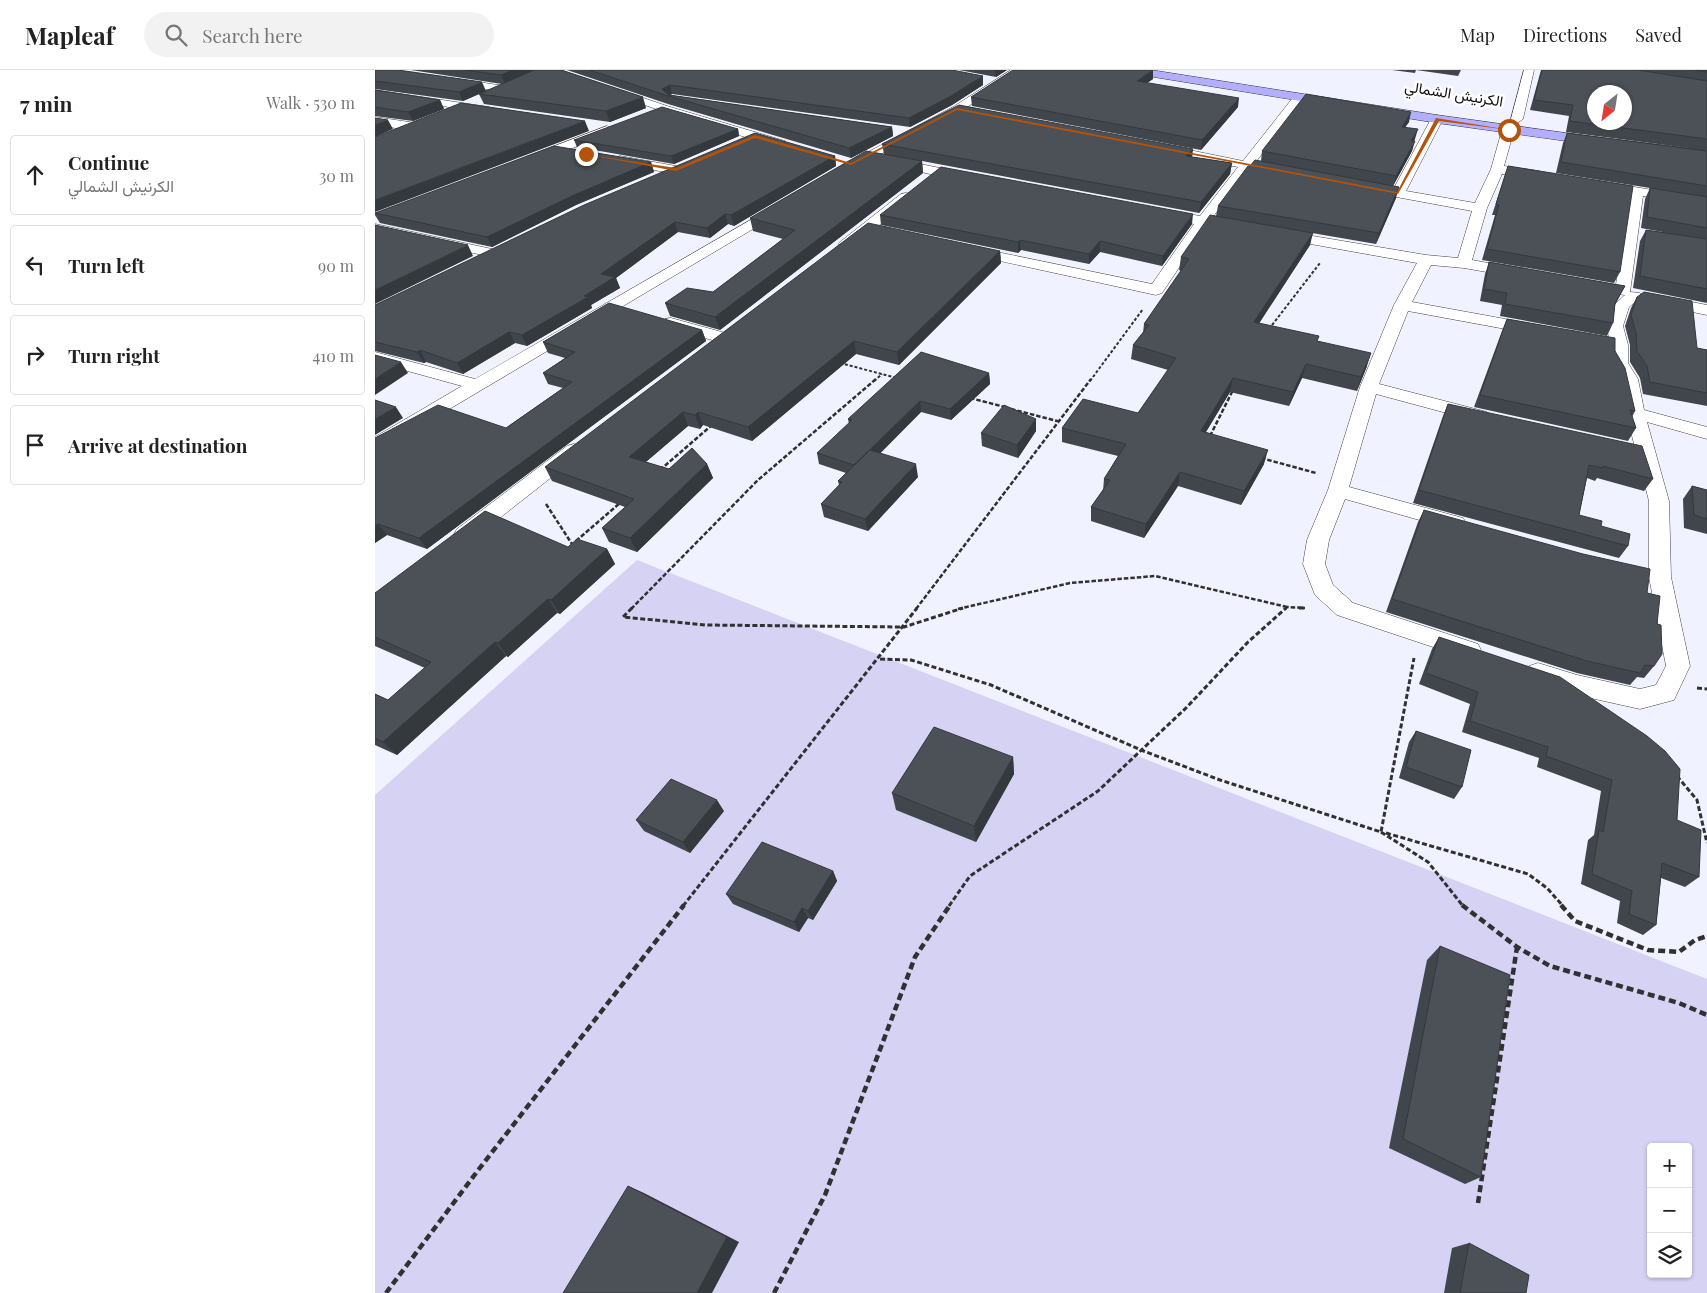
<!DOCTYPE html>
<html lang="en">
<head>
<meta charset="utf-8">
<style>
  :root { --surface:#fff; --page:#f2f2f2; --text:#222; --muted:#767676; --line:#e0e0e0 }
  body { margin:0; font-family:"Playfair Display",Vazirmatn,serif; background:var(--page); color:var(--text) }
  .controls { position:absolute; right:15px; bottom:15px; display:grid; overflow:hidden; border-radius:5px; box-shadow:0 1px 4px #0004 }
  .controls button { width:45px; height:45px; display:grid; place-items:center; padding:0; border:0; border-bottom:1px solid var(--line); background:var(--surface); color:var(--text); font:25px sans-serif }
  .compass { position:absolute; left:1212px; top:15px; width:45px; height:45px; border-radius:50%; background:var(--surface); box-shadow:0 1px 4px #0004; rotate:210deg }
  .stop { position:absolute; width:15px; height:15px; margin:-11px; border:4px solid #b45309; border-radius:50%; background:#fff }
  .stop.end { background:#b45309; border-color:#fff; box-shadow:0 1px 5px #0008 }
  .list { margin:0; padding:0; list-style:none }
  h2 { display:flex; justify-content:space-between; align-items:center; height:65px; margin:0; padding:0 20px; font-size:21px }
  h2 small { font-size:16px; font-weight:400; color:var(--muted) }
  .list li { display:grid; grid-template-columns:32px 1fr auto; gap:15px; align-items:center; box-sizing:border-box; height:80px; margin:0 10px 10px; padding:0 10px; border:1px solid var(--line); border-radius:5px }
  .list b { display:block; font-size:19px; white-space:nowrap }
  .list p { margin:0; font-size:16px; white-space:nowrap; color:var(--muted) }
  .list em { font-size:16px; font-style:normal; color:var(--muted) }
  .icon { flex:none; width:28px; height:28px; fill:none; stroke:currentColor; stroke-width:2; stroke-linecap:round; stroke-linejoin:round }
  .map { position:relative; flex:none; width:1332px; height:1223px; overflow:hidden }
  header { display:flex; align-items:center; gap:30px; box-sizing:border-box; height:70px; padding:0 25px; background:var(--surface); border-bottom:1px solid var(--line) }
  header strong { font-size:24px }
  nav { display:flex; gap:28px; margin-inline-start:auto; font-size:18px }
  .search { width:350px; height:45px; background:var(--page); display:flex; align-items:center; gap:12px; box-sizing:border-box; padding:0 18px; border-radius:28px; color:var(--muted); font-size:19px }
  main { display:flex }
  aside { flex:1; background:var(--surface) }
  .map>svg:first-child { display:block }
  .farmland { fill:#d5d2f4; fill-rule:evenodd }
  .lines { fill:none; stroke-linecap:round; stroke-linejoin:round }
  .street-casing { stroke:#424242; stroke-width:1 }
  .secondary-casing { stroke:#313131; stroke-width:1 }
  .path-far3 { stroke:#313131; stroke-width:2; stroke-dasharray:3 2; stroke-linecap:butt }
  .path-far2 { stroke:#313131; stroke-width:2.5; stroke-dasharray:4.5 2; stroke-linecap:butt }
  .path-far1 { stroke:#313131; stroke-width:3; stroke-dasharray:5 2.5; stroke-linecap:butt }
  .path { stroke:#313131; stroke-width:4.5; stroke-dasharray:7 4; stroke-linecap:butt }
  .street { fill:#fff; fill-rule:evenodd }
  .secondary { fill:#b3aefd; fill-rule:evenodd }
  .wall { fill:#40464b }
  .shaded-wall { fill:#34393d }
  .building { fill:#4b5157; stroke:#34393d; fill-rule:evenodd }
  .route { fill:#b45309 }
  .labels { text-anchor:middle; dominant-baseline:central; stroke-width:5; stroke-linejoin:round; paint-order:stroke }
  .far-street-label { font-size:15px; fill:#0f0f0f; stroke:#fff }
</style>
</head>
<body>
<header>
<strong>Mapleaf</strong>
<div class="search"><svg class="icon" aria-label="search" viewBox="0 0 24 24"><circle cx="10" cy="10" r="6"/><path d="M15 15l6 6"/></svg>Search here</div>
<nav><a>Map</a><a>Directions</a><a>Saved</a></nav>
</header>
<main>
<aside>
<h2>7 min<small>Walk · 530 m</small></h2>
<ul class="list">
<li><svg class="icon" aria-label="ahead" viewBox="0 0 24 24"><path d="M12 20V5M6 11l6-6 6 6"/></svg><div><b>Continue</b><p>الكرنيش الشمالي</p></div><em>30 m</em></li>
<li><svg class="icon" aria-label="left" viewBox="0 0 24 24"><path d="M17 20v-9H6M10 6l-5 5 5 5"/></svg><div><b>Turn left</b></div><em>90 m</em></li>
<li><svg class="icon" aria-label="right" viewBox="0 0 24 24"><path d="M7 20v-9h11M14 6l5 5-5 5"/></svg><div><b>Turn right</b></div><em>410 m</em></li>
<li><svg class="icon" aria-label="arrive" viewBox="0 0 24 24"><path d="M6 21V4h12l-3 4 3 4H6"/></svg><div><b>Arrive at destination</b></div></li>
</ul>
</aside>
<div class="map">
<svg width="1332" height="1223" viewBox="0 0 1332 1223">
  <rect width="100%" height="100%" fill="#f1f2ff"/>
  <path class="farmland" d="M262 490 1332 909V1223H0V725ZM1276 1077H1313V1204H1276Z"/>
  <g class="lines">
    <defs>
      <path id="street" d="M171 0H186L292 36 410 71 412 74 410 77H402L284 40Z
        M636 0H648L586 41 474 101 469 102 463 98 578 37Z
        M1149 0H1159L1148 49 1142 53 1136 49Z
        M76 8 130 16 135 19 130 22 72 13 71 11Z
        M0 20 114 37 120 40 114 43 0 26Z
        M924 24 930 27 880 93 891 95 892 98 891 101 874 100 837 148 867 154 869 157 862 161 832 156 787 223 781 225 593 184 586 180 593 176 777 214 819 154 779 146 777 143 779 140 784 139 825 146 863 97 781 81 779 78 781 75 785 74 868 91 920 25Z
        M1062 45 1068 49 1031 121 1100 133 1116 99 1127 60 1133 56 1139 60 1129 96 1164 101 1171 105 1164 109 1127 104 1112 138 1097 190 1151 200 1154 203 1151 206 1146 208 1089 198 1056 195 1037 232 1163 255 1169 256 1171 260 1169 264 1163 265 1033 241 1004 314 1112 342 1114 346 1112 350 1105 352 1001 324 974 417 1088 448 1091 453 1088 458 1080 460 970 429 954 470 950 494 958 515 978 533 1103 574 1106 580 1103 586 1094 589 962 545 940 525 928 494 932 470 953 420 985 317 1019 235 1042 193 902 168 895 164 902 160 1051 185 1083 188 1097 141 989 121 982 117 989 113 1019 118 1056 49Z
        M0 47 41 53 47 57 41 61 0 55Z
        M232 56 238 60 236 63 159 93 155 94 149 90 151 87Z
        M245 86 301 96 307 100 301 104 241 93 239 90Z
        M516 88 594 104 601 108 594 112 512 95 510 92Z
        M1223 111 1332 129V137L1268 126 1255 222 1265 223 1267 226 1254 237 1248 256 1253 275V293L1263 309 1269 340 1332 357V369L1272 352 1294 431 1296 507 1315 596 1299 630 1265 639 1202 625 1154 610 1151 603 1154 596 1163 593 1202 605 1265 619 1281 615 1291 596 1274 507V431L1251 343 1245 309 1235 293V275L1232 256 1239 235 1250 225 1242 224 1240 221 1255 124 1218 118 1216 115Z
        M531 123 536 124 538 127 536 130 475 178H465L463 175 465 172 526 124Z
        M405 133 412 137 410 140 7 379 0 381V367L87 316 0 292V282L100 309Z
        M0 154 117 179 124 183 117 187 0 162Z
        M1285 226 1332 235V245L1279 234 1277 231 1279 228Z
        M296 248 354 264 356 268 354 272 348 273 290 257 288 253 290 249Z
        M199 374 206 376 209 380 206 384 98 469 90 471 82 469 79 464 82 459 192 376Z"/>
      <path id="secondary" d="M748 0H776L1062 45 1227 68 1234 72 1227 76 1062 53 754 3Z"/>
    </defs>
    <use href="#street" class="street-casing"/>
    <use href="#secondary" class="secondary-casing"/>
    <path class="path-far3" d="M894 259 945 193
      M465 293 522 308
      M499 311 507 304
      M715 311 768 239"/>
    <path class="path-far2" d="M595 328 630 337
      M636 339 686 352
      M835 366 858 320
      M886 388 941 403
      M285 400 337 355
      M171 434 197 474
      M201 471 245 433
      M256 539 383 410 501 309
      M541 539 716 309
      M583 539 695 513 780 506 912 537
      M910 539 912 537 930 538"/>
    <path class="path-far1" d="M257 538 248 547 331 555 529 557 588 538
      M924 538H930
      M505 589 536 590 616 615 766 680 845 710 1006 762 1039 588
      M1322 618 1332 619
      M1302 706 1322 730 1332 773
      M1006 762 1053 792 1088 836
      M1011 763 1153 804 1172 818 1188 836
      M308 836 542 538
      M574 836 595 806 723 721 812 637 873 572 911 538"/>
    <path class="path" d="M1087 835 1142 877 1175 896 1304 933 1332 945
      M1186 835 1200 851 1273 880 1304 882 1320 870 1332 866
      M1103 1133 1142 877
      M11 1223 104 1099 309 835
      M399 1223 450 1125 540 887 575 835"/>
    <use href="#street" class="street"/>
    <use href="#secondary" class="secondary"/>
  </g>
  <path class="wall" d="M0 0 111 21 127 14 36 0H186L271 38 235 52 109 34 104 24 88 31 0 19Z
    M192 0H577L608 15 577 35 535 57 297 24 295 25 517 57 518 66 476 88 293 34Z
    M584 0H632L621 7Z
    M1017 0H1086L1083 6 1041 0 1040 3Z
    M1166 0H1332V233L1258 218 1265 171 1271 160 1293 163 1266 158 1270 129 1275 118 1181 103 1188 73 1192 63 1321 79 1191 62 1194 46 1155 40Z
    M778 9 772 13 863 37 826 80 597 36 596 27Z
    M0 20 65 30 69 39 38 51 0 46Z
    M1034 52 1030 57 1040 69 1039 71 1037 81 1018 116 1021 128 1001 174 937 163 935 175 884 253 943 271 992 296 982 321 927 308 914 336 855 322 831 362 889 394 866 435 803 416 769 468 716 451V437L728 421 729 409 743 386 687 372V358L763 343 793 300 756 289 758 275 768 263 769 254 806 201 804 200 806 187 841 146 843 136 886 91 887 81Z
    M363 59 364 66 299 94 202 77 199 70Z
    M507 74 817 87 857 93 855 104 824 143 547 91 548 103 345 260 295 246 290 233 338 222 408 169 378 161 375 148 509 84Z
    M460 86 461 96 359 156 353 154 335 168 303 162 241 208 245 218 216 235 217 238 152 276 140 273 88 304 51 292 49 293 0 281V235Z
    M276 92 279 102 201 135 117 177 5 153 0 145V143Z
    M1133 96 1245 202 1239 213 1107 190 1120 145H1117Z
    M505 145 817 154 787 196 725 182 714 194 646 180 643 183 506 155Z
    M625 181 626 193 524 295 481 284 377 371 328 355 325 359 313 356 271 392 294 399 332 394 338 408 262 482 234 472 227 458 250 437 177 411 170 397Z
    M1114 192 1250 216 1240 235 1238 253 1232 266 1125 246 1127 235 1105 231 1110 204Z
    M1262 227 1322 278 1332 280V336L1268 324 1265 308 1255 292V275L1250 256 1256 238Z
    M1132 249 1240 281 1260 341 1257 347 1261 358 1253 371 1099 337 1127 261Z
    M327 260 331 271 52 479 12 465 0 473V368L131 358 188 318 173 314 168 303 190 288 173 283 168 272Z
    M614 303 615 314 576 350 546 342 505 383 543 407 493 461 449 447 446 434 464 415 463 411 471 403 444 394 442 383 474 354 473 349Z
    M1073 334 1278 409 1269 421 1222 408 1220 411 1212 408 1204 445 1226 456 1253 476 1244 488 1038 433 1068 346Z
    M661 349V361L643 388 607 376 606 363Z
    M1317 416 1332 420V464L1309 458 1308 429Z
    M1049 440 1272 523 1282 554 1279 596 1269 608 1262 607 1255 615 1202 603 1011 542 1043 452Z
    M193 477 232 479 240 494 185 544 182 543 133 587 131 586 22 685 0 675V624L13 630 50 598 0 576V523Z
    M1064 567 1302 750 1324 807 1310 817 1286 808 1281 855 1268 865 1242 853 1245 831 1206 814 1213 770 1219 765 1226 721 1162 697 1164 688 1087 662 1095 634 1044 614 1057 579Z
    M1041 661 1087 717 1079 729 1024 708 1034 672Z
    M638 687 639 704 601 772 521 740 517 723Z
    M349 741 315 783 269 761 261 750Z
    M458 801 462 811 438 850 433 848 424 862 358 834 351 824Z
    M1065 876 1106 1107 1090 1114 1014 1078 1052 890Z
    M1094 1173 1151 1223H1069L1077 1178Z"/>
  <path class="shaded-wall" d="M138 0H160L130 14 126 5Z
    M620 0H632L621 7Z
    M778 0V9L761 20 762 11Z
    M608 6V15L577 35 535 57 534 48Z
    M107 12 111 21 88 31 84 22Z
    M295 15 297 24 293 26 287 19Z
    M268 27 271 38 235 52 231 41Z
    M864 28 863 37 826 80 827 70Z
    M65 30 69 39 38 51 33 42Z
    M1036 42 1034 52 1024 66 1027 57Z
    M13 50 18 59 0 67V55Z
    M210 51 214 61 0 142V130Z
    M517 57 518 66 476 88 474 78Z
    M363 59 364 66 299 94 296 86Z
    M1043 59 1040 69 1033 81 1036 71Z
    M1040 71 1037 81 1018 116 1021 106Z
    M818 79 817 89 811 86Z
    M460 86 461 96 359 156 356 145Z
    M547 91 548 103 345 260 340 247Z
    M276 92 279 102 201 135 117 177 112 167 197 126Z
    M857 93 855 104 824 143 826 132Z
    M1024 117 1021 128 1001 174 1004 163Z
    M350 144 353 154 335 168 332 158Z
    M818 144 817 154 787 196 788 186Z
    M300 152 303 162 241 208 245 218 216 235 217 238 152 276 147 265 226 204Z
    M938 163 935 175 876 266 879 252Z
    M645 170 646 180 643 183V172Z
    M725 171V182L714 194V184Z
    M93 175 98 186 0 234V220Z
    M625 181 626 193 524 295 522 282Z
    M327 260 331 271 52 479 44 468Z
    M134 262 140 273 88 304 82 293Z
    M479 271 481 284 377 371 373 357Z
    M45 280 51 292 49 293 42 282Z
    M996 283 992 296 982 321 986 307Z
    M26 292 33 303 0 325V309Z
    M931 294 927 308 914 336 918 322Z
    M614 303 615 314 576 350 575 339Z
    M858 308 855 322 823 375 826 361Z
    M545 331 546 342 482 407 479 396Z
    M21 337 28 348 0 365V349Z
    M308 342 313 356 260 401 254 387Z
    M323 342 328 355 325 359 320 345Z
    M661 349V361L643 388 642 375Z
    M893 380 889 394 866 435 869 421Z
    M332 394 338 408 262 482 255 468Z
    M541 394 543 407 493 461 490 449Z
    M805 402 803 416 769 468 771 454Z
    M3 454 12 465 0 473V456Z
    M232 479 240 494 185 544 176 530Z
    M173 529 182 543 133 587 123 573Z
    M120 572 131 586 22 685 8 672Z
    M638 687 639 704 601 772 599 756Z
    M342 730 349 741 315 783 308 772Z
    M458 801 462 811 438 850 433 841Z
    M427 838 433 848 424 862 419 852Z
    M253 1116 269 1123 364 1172 337 1223H322Z"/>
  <path class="building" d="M0 0H23L107 12 84 22 0 11Z
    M90 0H138L126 5Z
    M159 0H186L268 27 231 41 104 24Z
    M214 0H577L608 6 576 26 534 48 295 15 287 19 294 25 517 57 474 78 290 25Z
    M638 0H778L762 11 864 28 827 70 596 27Z
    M1167 0H1263L1332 11V69L1195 51 1198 35 1159 30ZM1220 22H1250V52H1220Z
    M1320 0H1332V2Z
    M0 20 65 30 33 42 0 37Z
    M931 24 1036 42 1027 57 1043 59 1036 71H1040L1021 106 887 81Z
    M86 33 210 51 0 130V67Z
    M584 35 818 79 811 86 857 93 826 132 507 74Z
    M287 37 363 59 296 86 199 70Z
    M0 48 13 50 0 55Z
    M380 63 460 86 356 145 350 144 332 158 300 152 226 204 240 207 209 226 213 227 147 265 134 262 82 293 45 280 42 282 0 272V235L209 135Z
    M1192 63 1332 81V116L1186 92Z
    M179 76 276 92 197 126 112 167 0 143Z
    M491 81 547 91 340 247 290 233 312 218 338 222 420 160 375 148Z
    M880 90 1024 117 1004 163 843 136 873 96H875Z
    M1133 96 1258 116 1245 202 1112 179 1124 135 1121 134Z
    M566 97 818 144 788 186 725 171 714 184 645 170 643 172 505 145Z
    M1275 118 1332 127V158L1272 147Z
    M835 145 938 163 879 252 944 266 942 271 996 283 986 307 931 294 918 322 858 308 826 361 893 380 869 421 805 402 771 454 716 437 735 410 729 409 751 374 687 358 708 329 763 343 801 288 758 275 774 255 769 254 814 189 806 187Z
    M493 153 625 181 522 282 479 271 373 357 323 342 320 345 308 342 254 387 294 399 317 378 332 394 255 468 227 458 259 429 170 397Z
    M0 155 93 175 0 220Z
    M1271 160 1332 169V219L1265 206Z
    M1114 192 1250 216 1240 233 1238 253 1130 234 1132 223 1109 219Z
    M1269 222 1317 231 1322 278 1332 280V323L1275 312 1272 296 1262 281 1261 263 1256 245 1262 227Z
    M234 233 327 260 44 468 3 454 0 456V368L63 335 131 358 197 312 168 303 200 282 168 272Z
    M1132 249 1240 268V281L1250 298 1260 341 1255 340 1261 358 1105 325Z
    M546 282 614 303 575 339 545 331 479 395 442 383 477 350 473 349Z
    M0 285 26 292 0 309Z
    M0 330 21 337 0 349Z
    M1073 334 1267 376 1278 409 1228 396V398L1214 395 1204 445 1227 451 1226 456 1255 464 1253 476 1044 420Z
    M629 335 661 349 642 375 606 363Z
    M495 380 541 394 490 449 446 434 467 412 463 411Z
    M1317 416 1332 420V449L1319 445Z
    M1049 440 1208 484 1275 499 1272 523 1285 526 1282 554 1286 555 1287 584 1279 596 1270 595 1265 603 1212 591 1017 529Z
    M110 441 193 477 202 469 232 479 176 530 173 529 123 573 120 572 8 672 0 668V624L13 630 56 592 0 567V523Z
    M1064 567 1185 607 1272 666 1290 681 1305 699 1302 750 1326 760 1324 807 1287 793 1281 855 1254 844 1257 821 1217 804 1224 760 1228 762 1237 710 1171 686 1173 677 1095 651 1103 622 1051 603Z
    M559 657 638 687 599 756 517 723Z
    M1041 661 1096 680 1087 717 1031 697Z
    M296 709 342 730 308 772 261 750Z
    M387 772 458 801 433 841 427 838 419 852 351 824Z
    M1065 876 1135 905 1106 1107 1028 1069Z
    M253 1116 352 1167 322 1223H188Z
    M1094 1173 1154 1205 1151 1223H1085Z"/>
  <path class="route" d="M582 38 1022 122 1061 48 1135 60 1064 51 1023 124 582 40 476 95 380 68 301 101 209 84 301 98 380 65 476 93Z"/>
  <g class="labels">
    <g class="far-street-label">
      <text transform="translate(1079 23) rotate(9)">الكرنيش الشمالي</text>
    </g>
  </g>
</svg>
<div class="controls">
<button>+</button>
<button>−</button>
<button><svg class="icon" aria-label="layers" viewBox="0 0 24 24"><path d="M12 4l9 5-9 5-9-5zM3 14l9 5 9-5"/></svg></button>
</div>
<svg class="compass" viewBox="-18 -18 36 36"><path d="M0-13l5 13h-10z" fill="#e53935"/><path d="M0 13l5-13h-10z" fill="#767676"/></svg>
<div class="stop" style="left:1134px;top:60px"></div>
<div class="stop end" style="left:211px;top:84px"></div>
</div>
</main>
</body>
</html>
